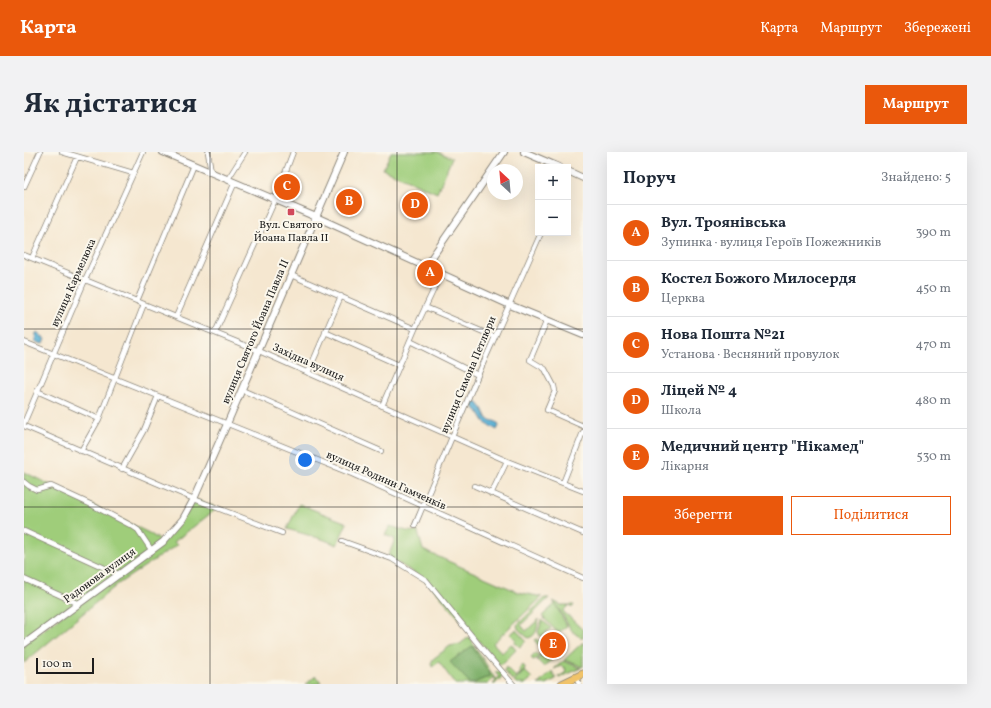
<!DOCTYPE html>
<html lang="uk">
<head>
<meta charset="utf-8">
<style>
  :root { --surface:#fff; --page:#f2f2f3; --text:#1f2937; --muted:#747a83; --line:#e0e1e3; --accent:#ea580c }
  body { margin:0; font-family:Vollkorn,serif; background:var(--page); color:var(--text) }
  .controls { position:absolute; right:12px; top:12px; display:grid; overflow:hidden; border-radius:0px; box-shadow:0 4px 16px #0002 }
  .controls button { width:36px; height:36px; display:grid; place-items:center; padding:0; border:0; border-bottom:1px solid var(--line); background:var(--surface); color:var(--text); font:20px sans-serif }
  .compass { position:absolute; left:463px; top:12px; width:36px; height:36px; border-radius:50%; background:var(--surface); box-shadow:0 4px 16px #0002; rotate:334deg }
  .scale { position:absolute; left:12px; bottom:10px; width:58px; box-sizing:border-box; padding-left:4px; border:2px solid #1c1c1c; border-top:0; font-size:11px; line-height:14px; white-space:nowrap; color:#1c1c1c; -webkit-text-stroke:3px #fbf7ec; paint-order:stroke }
  .you { position:absolute; left:281px; top:308px; width:14px; height:14px; margin:-10px; border:3px solid #fff; border-radius:50%; background:#1a73e8; box-shadow:0 0 0 6px #1a73e833 }
  .badge { display:grid; place-items:center; width:26px; height:26px; border-radius:50%; background:var(--accent); color:#fff; font-size:13px; font-weight:700 }
  .pin { position:absolute; translate:-50% -50%; border:2px solid #fff; box-shadow:0 1px 4px #0006 }
  .list { margin:0; padding:0; list-style:none }
  h2 { display:flex; justify-content:space-between; align-items:center; height:52px; margin:0; padding:0 16px; font-size:17px }
  h2 small { font-size:13px; font-weight:400; color:var(--muted) }
  .list li { display:grid; grid-template-columns:26px 1fr auto; gap:12px; align-items:center; box-sizing:border-box; height:56px; padding:0 16px; border-top:1px solid var(--line) }
  .list b { display:block; font-size:15px; white-space:nowrap }
  .list p { margin:0; font-size:13px; white-space:nowrap; color:var(--muted) }
  .list em { font-size:13px; font-style:normal; color:var(--muted) }
  .actions { display:flex; gap:8px; padding:12px 16px }
  .actions a { flex:1; padding:9px 0; border:1px solid var(--accent); border-radius:0px; text-align:center; font-size:14px; color:var(--accent) }
  .actions .main { background:var(--accent); color:#fff }
  .map { position:relative; flex:none; width:559px; height:532px; overflow:hidden; border-radius:0px }
  header { display:flex; align-items:center; gap:24px; box-sizing:border-box; height:56px; padding:0 20px; background:var(--accent); color:#fff }
  header strong { font-size:19px }
  nav { display:flex; gap:22px; margin-inline-start:auto; font-size:14px }
  .intro { display:flex; align-items:center; justify-content:space-between; box-sizing:border-box; height:96px; padding:0 24px }
  h1 { margin:0; font-size:28px }
  .button { padding:10px 18px; border-radius:0px; background:var(--accent); color:#fff; font-size:14px; font-weight:700 }
  main { display:flex; gap:24px; padding:0 24px }
  aside { flex:1; background:var(--surface); border-radius:0px; box-shadow:0 4px 16px #0002 }
  .map>svg:first-child { display:block }
  .green { fill:#9fcd7a; stroke:#5e744b }
  .forest { fill:#7fb06a; stroke:#4e6643 }
  .water { fill:#54acd1; stroke:#386476 }
  .lines { fill:none; stroke-linecap:round; stroke-linejoin:round }
  .minor-casing { stroke:#888276; stroke-width:6 }
  .tertiary-casing { stroke:#888276; stroke-width:8 }
  .primary-casing { stroke:#888276; stroke-width:9 }
  .minor { stroke:#fff; stroke-width:4.5 }
  .tertiary { stroke:#fff; stroke-width:6 }
  .primary { stroke:#f1c369; stroke-width:7 }
  .grid { fill:none; stroke:#1c1c1c; stroke-width:1; stroke-opacity:0.55 }
  .poi-dot { fill:#d1495b; stroke:#fbf7ec; stroke-width:1.5 }
  .labels { text-anchor:middle; dominant-baseline:central; stroke-width:4; stroke-linejoin:round; paint-order:stroke }
  .poi-label { font-size:11px; fill:#1c1c1c; stroke:#fbf7ec }
  .street-label { font-size:11px; fill:#1c1c1c; stroke:#fbf7ec }
</style>
</head>
<body>
<header>
<strong>Карта</strong>
<nav><a>Карта</a><a>Маршрут</a><a>Збережені</a></nav>
</header>
<div class="intro"><h1>Як дістатися</h1><a class="button">Маршрут</a></div>
<main>
<div class="map">
<svg width="559" height="532" viewBox="0 0 559 532">
  <rect width="100%" height="100%" fill="#fbf7ec"/>
  <filter id="ink" filterUnits="userSpaceOnUse"><feTurbulence type="fractalNoise" baseFrequency=".025" numOctaves="2"/><feDisplacementMap in="SourceGraphic" scale="8" xChannelSelector="R" yChannelSelector="G"/><feConvolveMatrix kernelMatrix="1 2 1 2 8 2 1 2 1" color-interpolation-filters="sRGB"/></filter>
  <filter id="wash" filterUnits="userSpaceOnUse"><feTurbulence type="fractalNoise" baseFrequency=".012" numOctaves="4" result="noise"/><feDisplacementMap in="SourceGraphic" scale="16" xChannelSelector="R" yChannelSelector="G"/><feGaussianBlur stdDeviation="0.9" result="paint"/><feColorMatrix in="noise" values="0 0 0 0 0 0 0 0 0 0 0 0 0 0 0 0 0 1.4 0 .05"/><feComposite in="paint" operator="in"/></filter>
  <g filter="url(#wash)">
    <rect width="100%" height="100%" fill="#f5e7d0"/>
    <path class="green" d="M367 0H413L428 6 413 41 359 17Z
      M0 320 125 381 139 390 170 347 189 354 191 358 150 390 153 393 94 432 0 511V492L132 395 60 444 0 488Z
      M275 352 323 371 313 393 298 387 263 377Z
      M366 374 383 379 394 380 399 398 494 440 518 445 469 491 478 501 487 492 492 498 478 512H475L402 428 364 405 371 387 361 383Z
      M521 446H525L497 473 502 479 515 467C513 476 513 484 504 486L494 477 493 473Z
      M529 449 537 453H550L548 456 545 453 539 459 559 478V486C547 482 544 472 538 462 535 457 532 454 529 449Z
      M531 452 543 474 534 481 518 464Z
      M518 468 527 476 518 484H516L514 480Z
      M492 478 502 489 496 495 490 490 492 488 486 482Z
      M445 485 470 525 473 527 475 525 471 520H476L478 523 477 526 471 532H469L472 529 470 525 464 532H431L415 510 408 515 407 512 409 507 426 494 436 492Z
      M512 487 514 488 523 497 512 507 509 508 507 506 512 501 514 504 519 498 510 488Z
      M559 490V515L540 508Z
      M524 498 531 505 520 515 513 508Z
      M539 509 557 516 535 526 534 525 541 521 542 517 537 514 530 517Z
      M499 513 501 515 500 519 489 529 480 519 482 515 492 525 497 520 495 517Z
      M501 519 508 526 501 532H492L490 530Z
      M528 519 532 527 521 532H514Z
      M292 524 297 530 294 532H281Z"/>
    <path class="forest" d="M448 494 467 524 447 532 426 510Z"/>
    <path class="water" d="M13 180 21 187 19 192 11 190 12 181Z
      M452 249 458 256 463 267 473 270 475 274 473 278 461 271 454 259 449 255V251Z"/>
  </g>
  <g filter="url(#ink)">
    <g class="lines">
      <defs>
        <path id="minor" d="M38 0 109 21
          M184 0 187 20
          M204 27 221 0
          M0 35 16 0
          M0 103 235 199 483 309 559 339
          M8 106 53 5
          M267 123 391 177
          M113 149 170 13
          M401 155 471 185
          M152 165 211 30
          M523 168 506 208 521 217 530 234 531 239 523 258 559 274
          M301 180 375 213
          M191 181 251 48 269 0
          M386 189 454 223
          M0 190 328 322 559 426
          M284 221 317 144
          M218 238 357 299
          M13 239 75 267
          M358 254 391 177 417 122
          M0 271 61 128 119 0
          M0 274 170 347 258 381
          M57 299 75 267 120 152
          M98 317 120 278 134 244
          M0 330 5 334 13 338 27 334 68 353 108 374 114 378 128 399
          M539 331 559 280
          M451 334 559 381
          M467 342 483 309
          M391 373 454 223 517 81
          M0 379 96 423
          M318 389 368 407 402 428 460 499 489 532
          M0 427 55 452
          M552 525 555 532"/>
        <path id="tertiary" d="M139 0 292 65 486 153 559 183
          M500 0 535 15
          M544 19 559 26
          M402 114 480 0
          M0 492 139 390 159 367 170 347 203 272 320 0"/>
        <path id="primary" d="M538 532 559 522"/>
      </defs>
      <use href="#minor" class="minor-casing"/>
      <use href="#tertiary" class="tertiary-casing"/>
      <use href="#primary" class="primary-casing"/>
      <use href="#minor" class="minor"/>
      <use href="#tertiary" class="tertiary"/>
      <use href="#primary" class="primary"/>
    </g>
  </g>
  <path class="grid" d="M186 0V532M373 0V532M0 177H559M0 355H559"/>
  <rect class="poi-dot" x="263" y="56" width="8" height="8" rx="2"/>
  <g class="labels">
    <g class="poi-label">
      <text x="267" y="73">Вул. Святого<tspan x="267" dy="13">Йоана Павла ІІ</tspan></text>
    </g>
    <g class="street-label">
      <text transform="translate(50 131) rotate(-66)">вулиця Кармелюка</text>
      <text transform="translate(232 180) rotate(-67)">вулиця Святого Йоана Павла II</text>
      <text transform="translate(284 211) rotate(24)">Західна вулиця</text>
      <text transform="translate(445 223) rotate(-67)">вулиця Симона Петлюри</text>
      <text transform="translate(362 329) rotate(24)">вулиця Родини Гамченків</text>
      <text transform="translate(76 424) rotate(-36)">Радонова вулиця</text>
    </g>
  </g>
</svg>
<div class="controls">
<button>+</button>
<button>−</button>
</div>
<svg class="compass" viewBox="-18 -18 36 36"><path d="M0-13l5 13h-10z" fill="#e53935"/><path d="M0 13l5-13h-10z" fill="#747a83"/></svg>
<div class="scale">100 m</div>
<div class="you"></div>
<div class="pin badge" style="left:406px;top:121px">A</div>
<div class="pin badge" style="left:325px;top:50px">B</div>
<div class="pin badge" style="left:263px;top:35px">C</div>
<div class="pin badge" style="left:391px;top:53px">D</div>
<div class="pin badge" style="left:529px;top:493px">E</div>
</div>
<aside>
<h2>Поруч<small>Знайдено: 5</small></h2>
<ul class="list">
<li><span class="badge">A</span><div><b>Вул. Троянівська</b><p>Зупинка · вулиця Героїв Пожежників</p></div><em>390 m</em></li>
<li><span class="badge">B</span><div><b>Костел Божого Милосердя</b><p>Церква</p></div><em>450 m</em></li>
<li><span class="badge">C</span><div><b>Нова Пошта №21</b><p>Установа · Весняний провулок</p></div><em>470 m</em></li>
<li><span class="badge">D</span><div><b>Ліцей № 4</b><p>Школа</p></div><em>480 m</em></li>
<li><span class="badge">E</span><div><b>Медичний центр &quot;Нікамед&quot;</b><p>Лікарня</p></div><em>530 m</em></li>
</ul>
<div class="actions"><a class="main">Зберегти</a><a>Поділитися</a></div>
</aside>
</main>
</body>
</html>
